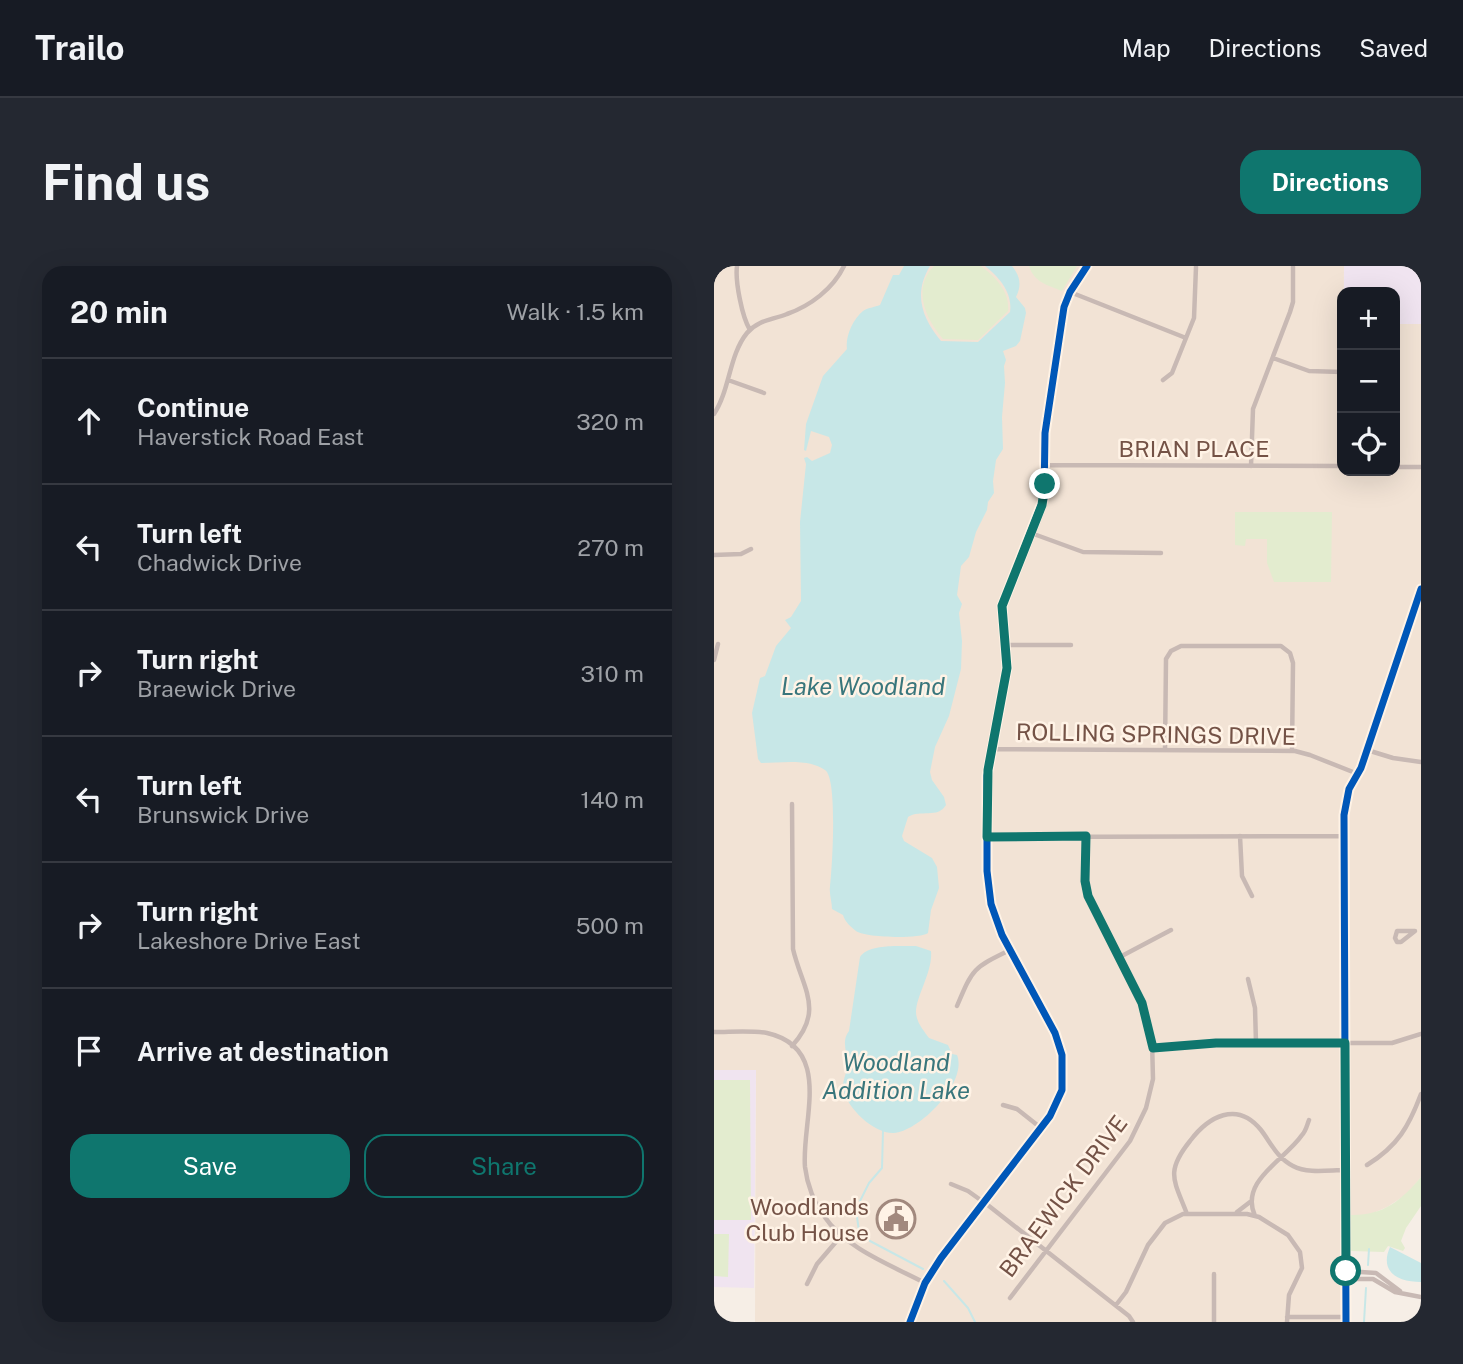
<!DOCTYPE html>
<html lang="en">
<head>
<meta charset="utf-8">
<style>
  :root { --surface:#171b24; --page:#242831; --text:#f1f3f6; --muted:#9ea1a6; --line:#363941; --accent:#0f766e }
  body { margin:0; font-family:"Public Sans",sans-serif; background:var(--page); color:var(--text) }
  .controls { position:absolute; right:21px; top:21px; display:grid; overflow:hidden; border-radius:14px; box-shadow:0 7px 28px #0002 }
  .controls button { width:63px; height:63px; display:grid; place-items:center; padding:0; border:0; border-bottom:2px solid var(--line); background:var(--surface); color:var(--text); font:35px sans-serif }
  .stop { position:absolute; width:21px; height:21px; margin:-16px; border:5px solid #0f766e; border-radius:50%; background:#fff }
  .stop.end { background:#0f766e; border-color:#fff; box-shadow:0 2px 7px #0008 }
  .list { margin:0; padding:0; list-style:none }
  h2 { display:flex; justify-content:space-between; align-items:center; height:91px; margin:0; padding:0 28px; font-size:30px }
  h2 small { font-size:23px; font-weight:400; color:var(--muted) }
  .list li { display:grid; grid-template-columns:46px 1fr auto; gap:21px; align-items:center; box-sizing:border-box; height:126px; padding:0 28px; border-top:2px solid var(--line) }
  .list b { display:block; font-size:26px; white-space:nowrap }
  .list p { margin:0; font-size:23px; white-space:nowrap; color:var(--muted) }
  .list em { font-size:23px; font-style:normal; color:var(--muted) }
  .actions { display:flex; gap:14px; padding:21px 28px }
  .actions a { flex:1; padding:16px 0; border:2px solid var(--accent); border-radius:21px; text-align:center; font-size:24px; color:var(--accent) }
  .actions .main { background:var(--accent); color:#fff }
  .icon { flex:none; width:38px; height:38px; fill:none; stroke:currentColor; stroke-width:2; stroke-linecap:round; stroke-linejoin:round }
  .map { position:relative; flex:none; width:707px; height:1056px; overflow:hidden; border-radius:21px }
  header { display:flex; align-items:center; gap:42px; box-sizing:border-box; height:98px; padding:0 35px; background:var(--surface); border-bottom:2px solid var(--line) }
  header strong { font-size:33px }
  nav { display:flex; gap:38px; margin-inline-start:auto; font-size:24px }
  .intro { display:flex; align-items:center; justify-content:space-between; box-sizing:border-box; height:168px; padding:0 42px }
  h1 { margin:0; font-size:49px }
  .button { padding:18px 32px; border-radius:21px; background:var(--accent); color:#fff; font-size:24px; font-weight:700 }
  main { display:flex; gap:42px; padding:0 42px }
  aside { flex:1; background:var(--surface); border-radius:21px; box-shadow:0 7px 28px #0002 }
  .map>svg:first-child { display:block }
  .residential { fill:#f2e3d5 }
  .education { fill:#f0e4f0 }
  .green { fill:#e3eccf }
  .water { fill:#c7e7e7 }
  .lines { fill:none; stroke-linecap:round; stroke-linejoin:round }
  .stream { stroke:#c7e7e7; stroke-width:2 }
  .street { stroke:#c8b9b4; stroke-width:4.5 }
  .cycleway-casing { stroke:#fff3e6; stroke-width:11 }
  .cycleway { stroke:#0057b8; stroke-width:7 }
  .route { stroke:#0f766e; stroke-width:9 }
  .labels { text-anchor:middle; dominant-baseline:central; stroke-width:5; stroke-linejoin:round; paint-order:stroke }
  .street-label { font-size:23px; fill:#745246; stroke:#fff3e6 }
  .poi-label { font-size:23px; fill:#745246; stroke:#fff3e6; text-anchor:end }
  .water-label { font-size:24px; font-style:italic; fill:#39767c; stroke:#fff3e6 }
</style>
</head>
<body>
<header>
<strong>Trailo</strong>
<nav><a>Map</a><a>Directions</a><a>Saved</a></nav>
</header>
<div class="intro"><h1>Find us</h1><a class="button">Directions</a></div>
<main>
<aside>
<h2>20 min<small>Walk · 1.5 km</small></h2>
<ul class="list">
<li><svg class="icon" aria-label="ahead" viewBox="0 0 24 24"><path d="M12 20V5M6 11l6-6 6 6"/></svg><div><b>Continue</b><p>Haverstick Road East</p></div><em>320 m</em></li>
<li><svg class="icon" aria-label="left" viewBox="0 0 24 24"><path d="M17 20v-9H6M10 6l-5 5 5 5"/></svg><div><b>Turn left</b><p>Chadwick Drive</p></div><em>270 m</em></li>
<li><svg class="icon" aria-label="right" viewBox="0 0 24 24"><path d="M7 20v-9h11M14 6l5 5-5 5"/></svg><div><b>Turn right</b><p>Braewick Drive</p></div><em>310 m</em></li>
<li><svg class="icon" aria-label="left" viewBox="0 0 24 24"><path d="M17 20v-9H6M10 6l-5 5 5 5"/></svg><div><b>Turn left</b><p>Brunswick Drive</p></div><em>140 m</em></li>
<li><svg class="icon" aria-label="right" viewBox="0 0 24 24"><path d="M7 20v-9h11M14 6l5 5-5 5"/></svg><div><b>Turn right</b><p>Lakeshore Drive East</p></div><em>500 m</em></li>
<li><svg class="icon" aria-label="arrive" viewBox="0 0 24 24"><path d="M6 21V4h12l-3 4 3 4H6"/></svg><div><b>Arrive at destination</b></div></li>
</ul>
<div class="actions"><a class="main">Save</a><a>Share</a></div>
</aside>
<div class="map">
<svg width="707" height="1056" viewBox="0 0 707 1056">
  <rect width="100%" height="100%" fill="#f6eee6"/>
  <path class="residential" d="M0 0H630L628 205H681V58H707V911L693 928 673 941 655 949H626L627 1056H41L42 805 0 804Z"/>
  <path class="education" d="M630 0H707V58H681V26H630Z
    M0 804H42L40 1022 0 1021Z"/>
  <path class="green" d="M220 0H267C281 11 296 25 294 45L264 74 229 73C211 52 198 22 220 0Z
    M315 0H363L348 25C333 19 320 16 315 0Z
    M521 246H618L617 316H560L553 297V273H532L531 280 521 279Z
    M0 814H36L37 954H0Z
    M707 911V940L692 962 687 975 691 982 689 985 674 980 670 986 637 985 636 949C668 950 687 935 707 911Z
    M0 968H15L14 1011 0 1010Z"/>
  <path class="water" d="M190 0H216C199 28 208 52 227 75L264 76 296 46C299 27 285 11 271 0H298C306 10 308 19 302 31L311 42 312 47 306 75 302 80 289 85 292 94 290 100 291 117 288 151 289 183 282 194 279 215 280 227 274 236 273 244 262 266 255 291 247 300 243 329 248 338 245 347 248 375 247 403 235 450 221 481 216 506 218 514 230 531 232 539C224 553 206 543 194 551L188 570 190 575 218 592 223 601 225 622 217 644 214 667C206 673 151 672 142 665 137 661 131 656 129 649L118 643C118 636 115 628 116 621 118 604 124 512 111 504 94 492 66 497 47 497L44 493 38 447 46 412 51 410 62 380 77 362 71 354 77 351 87 335 86 256 92 198 90 192 93 191 98 195 116 187 118 179 115 171 97 165 92 185 90 184 92 158 109 110 133 83C131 71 139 53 149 45 153 42 161 41 166 39L179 9H185Z
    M179 680H202L217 685C219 705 202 730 202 746 202 756 210 765 215 772L234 779 238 788 243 789C254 816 206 865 180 867 160 868 133 842 129 823 128 816 132 809 133 802 135 789 126 776 135 765L146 691C153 681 168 681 179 680Z
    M676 981 707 997V1016C684 1016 665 1006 676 981Z"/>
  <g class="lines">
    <path class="stream" d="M169 865 168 902 155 917 146 935 143 951 145 965 156 975 209 1003
      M654 999 655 983
      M230 1015 254 1042 261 1056
      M650 1056 652 1022"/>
    <path class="street" d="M23 0C21 15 28 51 36 64
      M356 26 472 72
      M559 92 595 105 628 106
      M14 114 50 127
      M449 114 458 107 480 52 482 1
      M0 148C16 124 15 89 33 67 44 54 58 54 73 48 96 40 119 23 130 0
      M331 199 628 200
      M537 200 539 143 576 46 579 36V1
      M681 201H707
      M317 267 369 286 447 287
      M0 289 27 288 37 283
      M291 379H357
      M0 394 4 378
      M278 483 581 485 596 489 644 508
      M451 484 452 393 457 385 467 380H567L576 387 579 397 578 485
      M653 484 679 492 707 496
      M78 538 79 683C88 722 111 744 78 780
      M526 570 528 610 538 630
      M273 571 629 570
      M683 665H701L687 676H683L681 672Z
      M404 692 457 664
      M534 713 541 742 542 777
      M243 740C259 702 259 702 296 684
      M0 766C17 766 37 764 53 767 120 782 87 856 91 901 93 918 100 937 110 950 132 983 177 999 211 1017
      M439 782 502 777H678L707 768
      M289 839 303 843 327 862
      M653 899C684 880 695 860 707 828
      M237 918 254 925 275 940 415 1050 419 1056
      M523 946 536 936
      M473 948C460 914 451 906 476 875 494 851 523 834 547 864 557 877 563 892 579 900 594 908 615 904 631 904
      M541 950C525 915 571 894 588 869 592 865 593 859 595 854
      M632 1005 662 1007 686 1025
      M500 1008V1056
      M632 1013H659L681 1026 707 1031
      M93 1018 103 998 127 970
      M296 1032 416 875 432 842 439 813 438 774 428 737 374 630 371 615 372 571
      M402 1039 412 1026 434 979 451 957 469 948H533L545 951 574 969 586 986 588 1002 575 1029 573 1056
      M573 1051H632
      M196 1056 211 1017 227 992 336 850 348 824V789L341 767 288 669 277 638 273 605V510L293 402 288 340 330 232 331 167 350 41 356 26 373 0
      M632 1056 630 549 635 523 647 502 707 323"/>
    <defs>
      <path id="cycleway" d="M196 1056 211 1017 227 992 336 850 348 824V789L341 767 288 669 277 638 273 605V510L293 402 288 340 330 232 331 167 350 41 356 26 373 0
        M632 1056 630 549 635 523 647 502 707 323"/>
    </defs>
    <use href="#cycleway" class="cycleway-casing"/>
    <use href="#cycleway" class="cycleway"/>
  </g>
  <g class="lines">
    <path class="route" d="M331 218 328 239 288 340 293 402 274 504 273 571 372 570 371 615 374 630 428 737 439 782 502 777H631L632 1005"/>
  </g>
  <defs>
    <symbol id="civic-ring" viewBox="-11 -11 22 22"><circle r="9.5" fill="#fff3e6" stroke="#a2897e" stroke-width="1.5"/><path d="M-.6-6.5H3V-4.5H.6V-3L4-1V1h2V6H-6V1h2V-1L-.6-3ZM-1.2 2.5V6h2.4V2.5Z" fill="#a2897e"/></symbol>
  </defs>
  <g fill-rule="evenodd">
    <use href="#civic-ring" x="160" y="931" width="44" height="44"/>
  </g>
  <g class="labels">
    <g class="street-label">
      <text x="480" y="182">BRIAN PLACE</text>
      <text transform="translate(442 468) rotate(1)">ROLLING SPRINGS DRIVE</text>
      <text transform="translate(349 930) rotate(-53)">BRAEWICK DRIVE</text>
    </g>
    <g class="poi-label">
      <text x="155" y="940">Woodlands<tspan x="155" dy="26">Club House</tspan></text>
    </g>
    <g class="water-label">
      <text x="149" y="420">Lake Woodland</text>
      <text x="182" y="796">Woodland<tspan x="182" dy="28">Addition Lake</tspan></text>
    </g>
  </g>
</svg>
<div class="controls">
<button>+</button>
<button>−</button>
<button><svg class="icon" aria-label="locate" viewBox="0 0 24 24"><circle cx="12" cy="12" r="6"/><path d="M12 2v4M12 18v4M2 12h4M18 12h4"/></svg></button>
</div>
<div class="stop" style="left:632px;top:1005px"></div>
<div class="stop end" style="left:331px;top:218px"></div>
</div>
</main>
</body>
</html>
